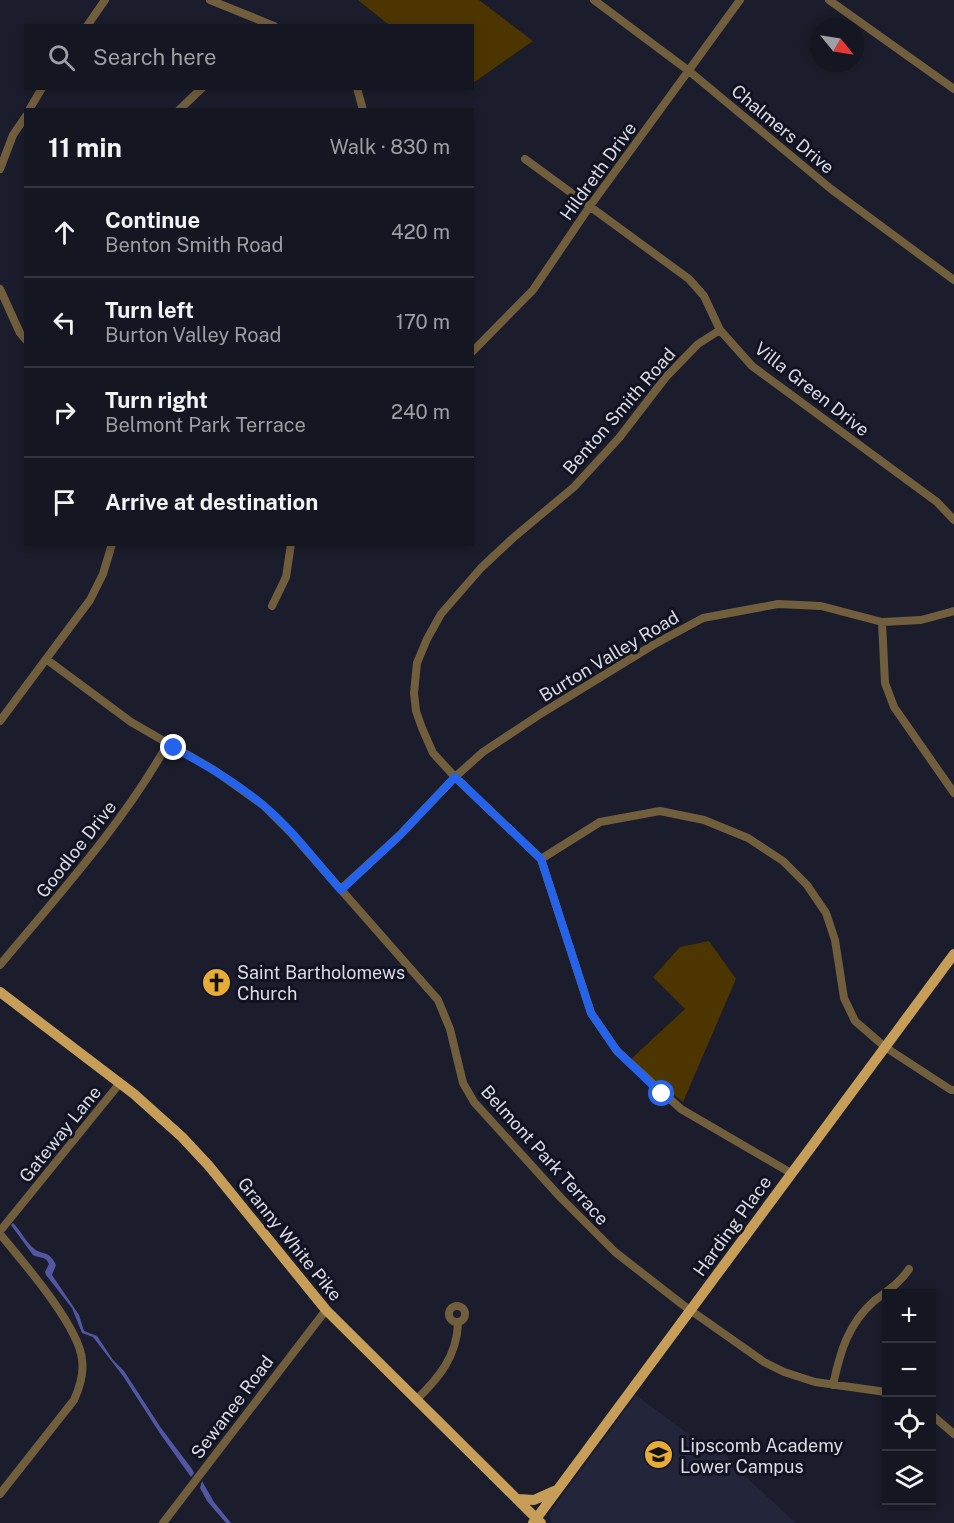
<!DOCTYPE html>
<html lang="en">
<head>
<meta charset="utf-8">
<style>
  :root { --surface:#141621; --page:#1d1f2a; --text:#f1f3f6; --muted:#9d9fa5; --line:#33353f }
  body { margin:0; font-family:"Public Sans",sans-serif; background:var(--page); color:var(--text) }
  .controls { position:absolute; right:18px; bottom:18px; display:grid; overflow:hidden; border-radius:0px; box-shadow:0 3px 9px #0003 }
  .controls button { width:54px; height:54px; display:grid; place-items:center; padding:0; border:0; border-bottom:2px solid var(--line); background:var(--surface); color:var(--text); font:30px sans-serif }
  .compass { position:absolute; left:810px; top:18px; width:54px; height:54px; border-radius:50%; background:var(--surface); box-shadow:0 3px 9px #0003; rotate:120deg }
  .stop { position:absolute; width:18px; height:18px; margin:-14px; border:4px solid #2563eb; border-radius:50%; background:#fff }
  .stop.end { background:#2563eb; border-color:#fff; box-shadow:0 2px 6px #0008 }
  .list { margin:0; padding:0; list-style:none }
  h2 { display:flex; justify-content:space-between; align-items:center; height:78px; margin:0; padding:0 24px; font-size:26px }
  h2 small { font-size:20px; font-weight:400; color:var(--muted) }
  .list li { display:grid; grid-template-columns:39px 1fr auto; gap:18px; align-items:center; box-sizing:border-box; height:90px; padding:0 24px; border-top:2px solid var(--line) }
  .list b { display:block; font-size:22px; white-space:nowrap }
  .list p { margin:0; font-size:20px; white-space:nowrap; color:var(--muted) }
  .list em { font-size:20px; font-style:normal; color:var(--muted) }
  .icon { flex:none; width:33px; height:33px; fill:none; stroke:currentColor; stroke-width:2; stroke-linecap:round; stroke-linejoin:round }
  .map { position:relative; flex:none; width:954px; height:1523px; overflow:hidden }
  .search { position:absolute; background:var(--surface); box-shadow:0 3px 9px #0003; left:24px; top:24px; width:450px; height:66px; display:flex; align-items:center; gap:15px; box-sizing:border-box; padding:0 21px; border-radius:0px; color:var(--muted); font-size:22px }
  .panel { position:absolute; background:var(--surface); box-shadow:0 3px 9px #0003; left:24px; top:108px; width:450px; height:438px; border-radius:0px }
  .map>svg:first-child { display:block }
  .built { fill:#23253a }
  .green { fill:#4d3500 }
  .water { fill:#5356a2 }
  .lines { fill:none; stroke-linecap:round; stroke-linejoin:round }
  .minor { stroke:#715e3d; stroke-width:8 }
  .major { stroke:#c69e57; stroke-width:10 }
  .route { stroke:#2563eb; stroke-width:8 }
  .labels { text-anchor:middle; dominant-baseline:central; stroke-width:6; stroke-linejoin:round; paint-order:stroke }
  .street-label { font-size:18px; fill:#d9dbe5; stroke:#121322 }
  .poi-label { font-size:18px; fill:#d9dbe5; stroke:#121322; text-anchor:start }
</style>
</head>
<body>
<div class="map">
<svg width="954" height="1523" viewBox="0 0 954 1523">
  <rect width="100%" height="100%" fill="#1b1d2c"/>
  <path class="built" d="M636 1395 703 1445 714 1438 733 1465 796 1523H551L550 1514 555 1506Z"/>
  <path class="green" d="M358 0H479L533 41 473 83 472 26 389 25Z
    M709 941 736 979 683 1102 630 1060 685 1009 653 977 680 947Z"/>
  <path class="water" d="M13 1223C20 1230 25 1240 32 1247 41 1256 49 1249 56 1265L52 1275 79 1315 84 1331 97 1336 113 1360 124 1371 161 1428 192 1469 194 1473 191 1477 161 1435 123 1376 93 1337 82 1333 72 1308 46 1275 45 1272 49 1264C45 1255 40 1259 33 1255L11 1225Z
    M202 1481 214 1502 231 1523H226L207 1501 200 1488Z"/>
  <g class="lines">
    <path class="minor" d="M210 0 274 26
      M594 0 689 71 831 189 954 280
      M829 0 954 89
      M87 26 105 0
      M357 88 363 110
      M29 110 42 88
      M179 110 202 88
      M525 159 689 279 704 296 720 330 752 366 937 502 954 520
      M0 169 13 135 26 116
      M0 289 20 333 26 340
      M720 330 698 344 666 377 619 438 574 487 513 538 481 568 441 614 427 639 417 663 414 693 416 711 422 728 433 753 455 777 541 859 591 1013 617 1051 681 1109 791 1173
      M472 352 533 290 590 206 740 0
      M272 606 286 577 291 544
      M882 622 885 683 894 707 954 793
      M46 659 131 722 214 770 263 805 292 834 438 1000 450 1029 463 1083 474 1102 561 1198 615 1252 683 1305 764 1362 784 1372 815 1382 886 1392
      M0 721 90 600 103 574 112 544
      M541 859 600 822 660 811 704 820 748 838 783 861 807 885 826 913 835 940 844 998 855 1021 885 1047 951 1090H954
      M341 889 400 835 455 777 483 752 542 713 653 645 703 618 778 604 821 606 882 622 921 620 954 611
      M0 965C59 894 121 826 167 745
      M0 1231 120 1083
      M0 1234C23 1262 78 1325 82 1359 84 1373 80 1387 74 1400L0 1494
      M449 1314a8 8 0 1 1 16 0a8 8 0 1 1-16 0Z
      M833 1385C840 1352 848 1324 874 1301 887 1291 900 1283 909 1269
      M416 1400C439 1378 457 1356 458 1323
      M932 1415 954 1434
      M163 1523 326 1310"/>
    <path class="major" d="M0 992 134 1094 182 1137 209 1166 326 1310 541 1523
      M518 1499 534 1500 554 1491
      M533 1523 954 954"/>
  </g>
  <g class="lines">
    <path class="route" d="M174 748C205 764 235 782 263 805 292 829 315 861 341 890L400 835 455 777 541 859 591 1013 617 1051 662 1094"/>
  </g>
  <defs>
    <symbol id="church-disc" viewBox="-11 -11 22 22"><circle r="9.5" fill="#e7ac36" stroke="#121322"/><path d="M-1.2-6h2.4v3.5h3.3v2.4h-3.3V6h-2.4V-.1h-3.3v-2.4h3.3Z" fill="#111"/></symbol>
    <symbol id="school-disc" viewBox="-11 -11 22 22"><circle r="9.5" fill="#e7ac36" stroke="#121322"/><path d="M0-5L7-2L0 1L-7-2ZM-4 1L0 2.5L4 1V4Q0 6-4 4Z" fill="#111"/></symbol>
  </defs>
  <g fill-rule="evenodd">
    <use href="#church-disc" x="200" y="966" width="33" height="33"/>
    <use href="#school-disc" x="642" y="1438" width="33" height="33"/>
  </g>
  <g class="labels">
    <g class="street-label">
      <text transform="translate(783 129) rotate(40)">Chalmers Drive</text>
      <text transform="translate(598 171) rotate(-54)">Hildreth Drive</text>
      <text transform="translate(812 389) rotate(38)">Villa Green Drive</text>
      <text transform="translate(619 411) rotate(-49)">Benton Smith Road</text>
      <text transform="translate(609 656) rotate(-31)">Burton Valley Road</text>
      <text transform="translate(76 849) rotate(-52)">Goodloe Drive</text>
      <text transform="translate(60 1134) rotate(-51)">Gateway Lane</text>
      <text transform="translate(545 1155) rotate(48)">Belmont Park Terrace</text>
      <text transform="translate(732 1226) rotate(-54)">Harding Place</text>
      <text transform="translate(290 1239) rotate(51)">Granny White Pike</text>
      <text transform="translate(232 1407) rotate(-53)">Sewanee Road</text>
    </g>
    <g class="poi-label">
      <text x="237" y="972">Saint Bartholomews<tspan x="237" dy="21">Church</tspan></text>
      <text x="680" y="1445">Lipscomb Academy<tspan x="680" dy="21">Lower Campus</tspan></text>
    </g>
  </g>
</svg>
<div class="controls">
<button>+</button>
<button>−</button>
<button><svg class="icon" aria-label="locate" viewBox="0 0 24 24"><circle cx="12" cy="12" r="6"/><path d="M12 2v4M12 18v4M2 12h4M18 12h4"/></svg></button>
<button><svg class="icon" aria-label="layers" viewBox="0 0 24 24"><path d="M12 4l9 5-9 5-9-5zM3 14l9 5 9-5"/></svg></button>
</div>
<svg class="compass" viewBox="-18 -18 36 36"><path d="M0-13l5 13h-10z" fill="#e53935"/><path d="M0 13l5-13h-10z" fill="#9d9fa5"/></svg>
<div class="stop" style="left:662px;top:1094px"></div>
<div class="stop end" style="left:174px;top:748px"></div>
<div class="search"><svg class="icon" aria-label="search" viewBox="0 0 24 24"><circle cx="10" cy="10" r="6"/><path d="M15 15l6 6"/></svg>Search here</div>
<section class="panel">
<h2>11 min<small>Walk · 830 m</small></h2>
<ul class="list">
<li><svg class="icon" aria-label="ahead" viewBox="0 0 24 24"><path d="M12 20V5M6 11l6-6 6 6"/></svg><div><b>Continue</b><p>Benton Smith Road</p></div><em>420 m</em></li>
<li><svg class="icon" aria-label="left" viewBox="0 0 24 24"><path d="M17 20v-9H6M10 6l-5 5 5 5"/></svg><div><b>Turn left</b><p>Burton Valley Road</p></div><em>170 m</em></li>
<li><svg class="icon" aria-label="right" viewBox="0 0 24 24"><path d="M7 20v-9h11M14 6l5 5-5 5"/></svg><div><b>Turn right</b><p>Belmont Park Terrace</p></div><em>240 m</em></li>
<li><svg class="icon" aria-label="arrive" viewBox="0 0 24 24"><path d="M6 21V4h12l-3 4 3 4H6"/></svg><div><b>Arrive at destination</b></div></li>
</ul>
</section>
</div>
</body>
</html>
